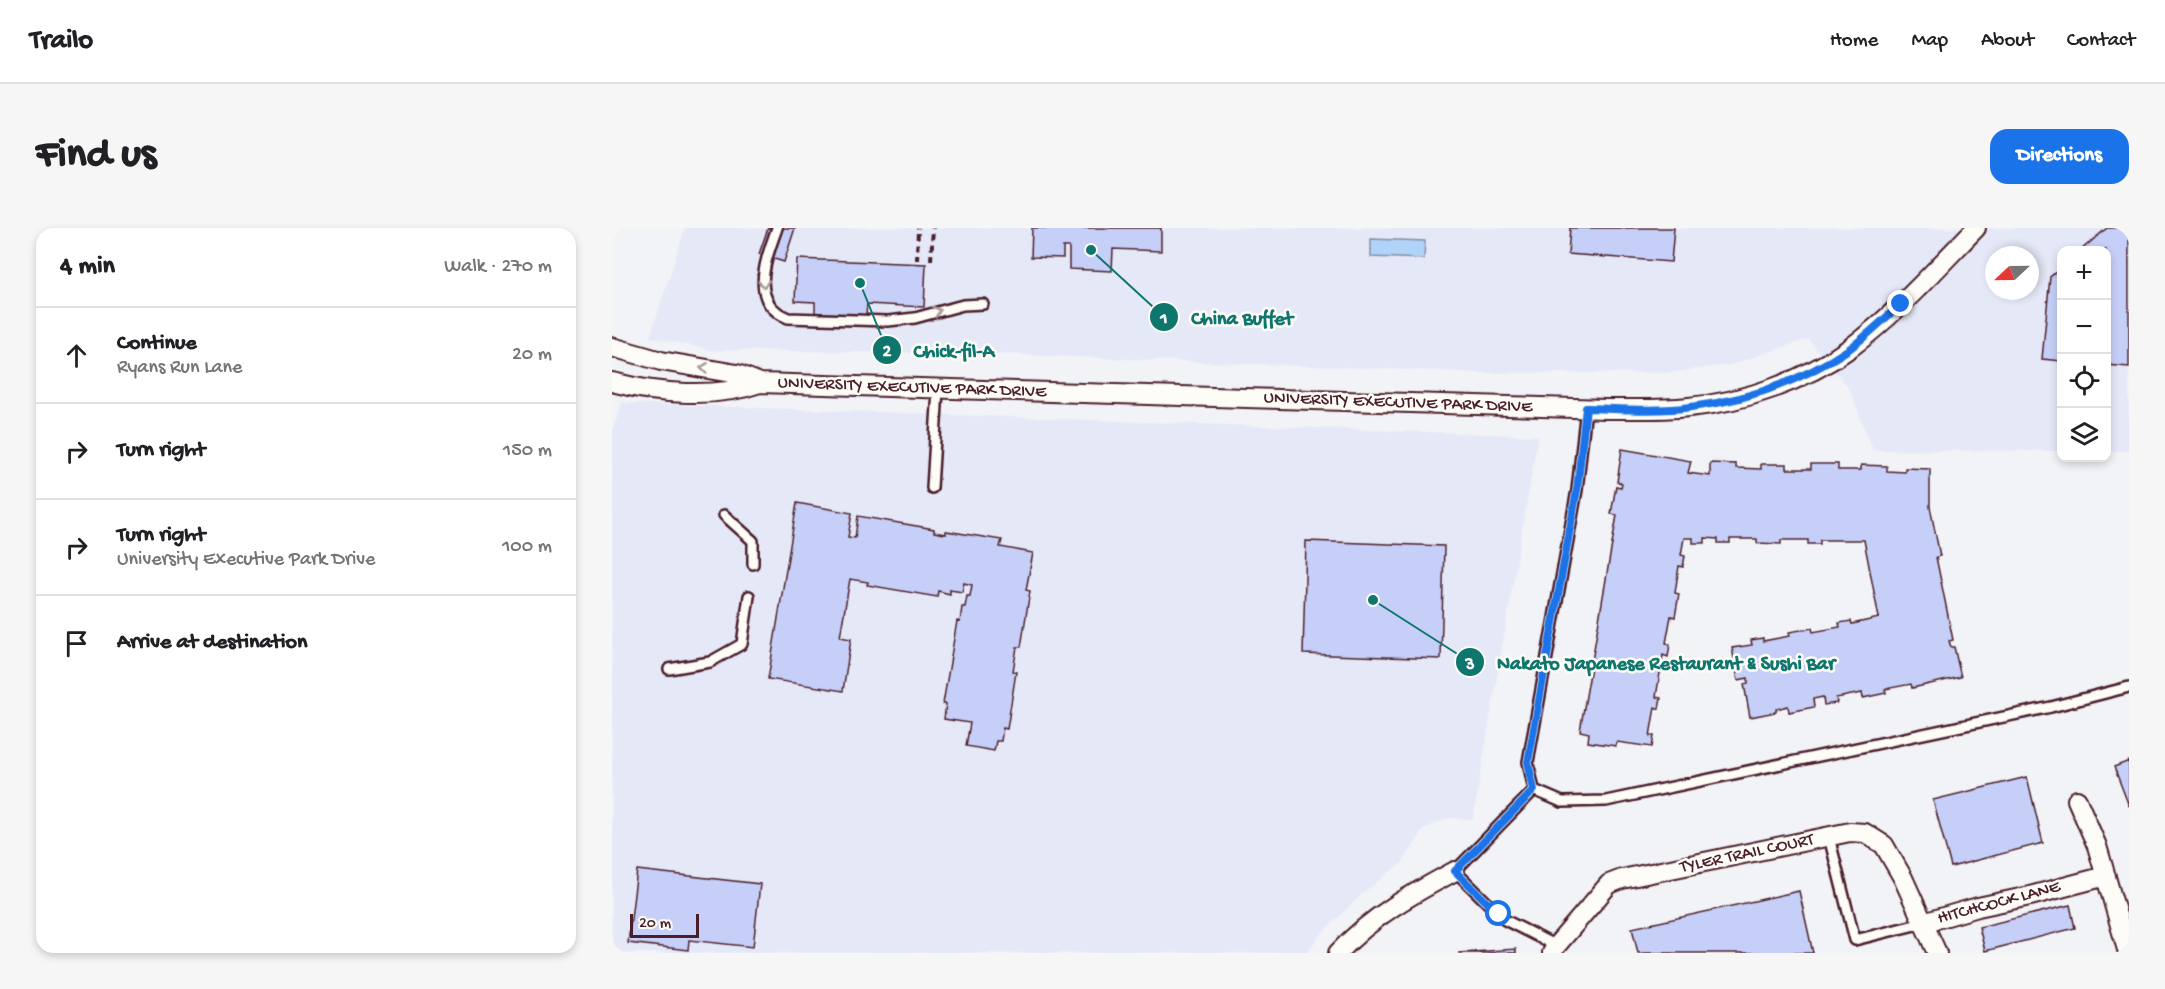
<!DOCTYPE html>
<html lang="en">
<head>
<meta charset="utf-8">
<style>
  :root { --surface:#fff; --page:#f6f6f6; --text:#202124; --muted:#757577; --line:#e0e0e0; --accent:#1a73e8 }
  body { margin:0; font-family:"Gochi Hand",sans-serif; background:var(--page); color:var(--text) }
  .controls { position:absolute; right:18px; top:18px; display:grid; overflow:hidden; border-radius:12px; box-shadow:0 3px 9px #0003 }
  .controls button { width:54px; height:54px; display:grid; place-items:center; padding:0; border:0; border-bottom:2px solid var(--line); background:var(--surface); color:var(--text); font:30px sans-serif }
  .compass { position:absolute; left:1373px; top:18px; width:54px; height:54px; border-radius:50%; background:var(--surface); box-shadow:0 3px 9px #0003; rotate:248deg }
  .scale { position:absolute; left:18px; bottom:15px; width:69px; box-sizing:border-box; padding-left:6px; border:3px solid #4a1f2b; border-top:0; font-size:16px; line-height:21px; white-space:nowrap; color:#4a1f2b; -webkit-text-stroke:4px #fdfcf7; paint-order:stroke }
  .stop { position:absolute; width:18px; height:18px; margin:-14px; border:4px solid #1a73e8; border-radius:50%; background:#fff }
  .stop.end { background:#1a73e8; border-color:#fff; box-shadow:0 2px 6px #0008 }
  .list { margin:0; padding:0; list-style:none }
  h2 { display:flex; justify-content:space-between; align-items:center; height:78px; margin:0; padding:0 24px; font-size:26px }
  h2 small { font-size:20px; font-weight:400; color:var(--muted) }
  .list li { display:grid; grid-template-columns:39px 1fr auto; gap:18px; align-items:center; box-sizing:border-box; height:96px; padding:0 24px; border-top:2px solid var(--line) }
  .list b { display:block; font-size:22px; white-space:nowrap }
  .list p { margin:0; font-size:20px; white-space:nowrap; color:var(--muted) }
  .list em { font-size:20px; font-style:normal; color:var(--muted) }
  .icon { flex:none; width:33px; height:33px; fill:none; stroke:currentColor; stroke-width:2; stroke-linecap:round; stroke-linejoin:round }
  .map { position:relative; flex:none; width:1517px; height:725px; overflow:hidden; border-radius:18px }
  header { display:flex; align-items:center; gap:36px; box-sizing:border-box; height:84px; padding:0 30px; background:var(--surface); border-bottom:2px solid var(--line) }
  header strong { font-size:28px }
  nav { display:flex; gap:33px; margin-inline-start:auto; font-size:21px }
  .intro { display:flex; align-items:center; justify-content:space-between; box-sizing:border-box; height:144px; padding:0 36px }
  h1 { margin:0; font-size:42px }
  .button { padding:15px 27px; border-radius:18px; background:var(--accent); color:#fff; font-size:21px; font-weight:700 }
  main { display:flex; gap:36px; padding:0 36px }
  aside { flex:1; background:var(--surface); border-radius:18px; box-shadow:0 3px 9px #0003 }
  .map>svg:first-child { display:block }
  .built { fill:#e5e8f7; fill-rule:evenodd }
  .water { fill:#afd4f8; stroke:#878ca6; stroke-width:1.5 }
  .building { fill:#c6cff7; stroke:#4a1f2b; stroke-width:1.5 }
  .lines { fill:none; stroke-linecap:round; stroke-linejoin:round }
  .lane-casing { stroke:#4a1f2b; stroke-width:14 }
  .street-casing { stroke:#4a1f2b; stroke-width:22 }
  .path { stroke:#4a1f2b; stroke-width:4; stroke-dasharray:6 4.5; stroke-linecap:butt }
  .lane { stroke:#fdfcf7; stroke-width:9 }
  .street { stroke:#fdfcf7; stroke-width:18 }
  .oneway { stroke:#ac999b }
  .route { stroke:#1a73e8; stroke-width:8 }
  .labels { text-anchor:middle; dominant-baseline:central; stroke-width:5; stroke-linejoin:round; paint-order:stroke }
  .street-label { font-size:18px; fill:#4a1f2b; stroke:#fdfcf7 }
  .leader { fill:none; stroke:#0f766e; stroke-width:2 }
  .callout-dot { fill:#0f766e; stroke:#fdfcf7; stroke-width:2 }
  .mark-label { font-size:18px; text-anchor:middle; font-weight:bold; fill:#fff }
  .callout-label { font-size:20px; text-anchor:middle; font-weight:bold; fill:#0f766e; stroke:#fdfcf7; stroke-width:5; stroke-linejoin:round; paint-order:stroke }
</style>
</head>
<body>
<header>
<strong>Trailo</strong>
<nav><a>Home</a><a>Map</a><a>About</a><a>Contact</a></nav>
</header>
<div class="intro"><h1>Find us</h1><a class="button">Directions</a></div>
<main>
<aside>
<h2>4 min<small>Walk · 270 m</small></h2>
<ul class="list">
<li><svg class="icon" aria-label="ahead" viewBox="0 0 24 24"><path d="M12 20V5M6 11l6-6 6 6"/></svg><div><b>Continue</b><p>Ryans Run Lane</p></div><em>20 m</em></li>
<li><svg class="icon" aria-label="right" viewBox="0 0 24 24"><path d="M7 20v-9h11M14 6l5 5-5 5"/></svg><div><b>Turn right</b></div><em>150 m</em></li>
<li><svg class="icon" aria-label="right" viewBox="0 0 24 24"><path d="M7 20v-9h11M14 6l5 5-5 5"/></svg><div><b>Turn right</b><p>University Executive Park Drive</p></div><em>100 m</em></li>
<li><svg class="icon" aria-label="arrive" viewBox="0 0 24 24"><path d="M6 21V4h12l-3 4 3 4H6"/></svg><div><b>Arrive at destination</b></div></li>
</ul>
</aside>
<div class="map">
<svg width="1517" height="725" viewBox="0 0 1517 725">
  <rect width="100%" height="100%" fill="#f2f3f7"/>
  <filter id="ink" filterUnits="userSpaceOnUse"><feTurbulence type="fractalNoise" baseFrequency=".0167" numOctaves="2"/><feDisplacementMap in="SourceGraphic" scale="12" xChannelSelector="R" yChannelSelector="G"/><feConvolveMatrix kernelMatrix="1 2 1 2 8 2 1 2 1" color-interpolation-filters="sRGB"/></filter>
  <g filter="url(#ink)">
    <path class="built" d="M73 0H1517V223H1495L1494 22H1450L1449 223 1261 222 1237 160 1196 111 1118 137 1052 145H872L389 126 100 122 38 109ZM1382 27H1418V63H1382Z
      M10 175 926 208 861 591 835 590 812 601 791 634 752 664 705 710 695 725H0V204Z"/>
    <path class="water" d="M759 11 813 13 812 31 759 29Z"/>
    <path class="building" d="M156 0H183L172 34 147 26Z
      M420 0H549V23L501 21 500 43 457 41V19H451V30L419 29Z
      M958 0H1062L1059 34 956 26Z
      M1495 0H1517V139L1494 137V22H1469Z
      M185 31 314 36 312 79 255 76 254 87 203 85V74L183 73Z
      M1450 39V133L1430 131 1438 49Z
      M1010 221 1079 233 1076 245 1098 248V235L1124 236V240L1149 241V236H1175V241H1199V236H1226V242H1249V237L1275 238V243L1293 244V240L1318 241V279L1328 328 1324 329 1341 412 1337 413 1339 419H1342L1349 449 1300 460 1299 456 1273 461 1274 465 1251 470 1250 465 1224 470 1225 475 1212 477 1211 469 1201 471 1202 479 1177 484 1176 478 1164 481V484L1138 489 1132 456 1136 455V450L1126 452 1120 420 1140 417 1139 412 1151 410V413L1178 408 1177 404 1200 400 1201 404 1228 399 1227 395 1239 393 1240 396 1267 390 1252 312H1208V316H1196V312H1169V316L1145 315V311H1118V315H1106V311L1093 310V315H1081V310H1072L1069 327 1073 328 1071 339 1067 338 1063 365 1067 366 1063 389 1059 388 1054 415 1058 416 1056 429 1051 427 1044 469 1049 470 1047 481 1043 479 1038 508H1042L1040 519 1005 514 1004 518 976 514 977 505 968 503 1005 287 999 286 1004 258 1009 259 1010 255 1005 254Z
      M185 275 240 285 236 309 243 310 246 288 322 301V304L334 306V303L390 312 388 319 421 325 414 362 418 363 409 419H405L401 443 404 444 395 501 391 500 389 513H384L382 523 354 518 358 495 332 491 334 476H331L345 393 348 394 350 379H353L355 368H358L360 357 352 355 350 364 338 362V366L326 363 325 369 255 357 256 354 238 351 228 409 239 411 231 463 156 451Z
      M694 313 832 318 829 431 691 426Z
      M1517 533V578L1502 539Z
      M1415 549 1431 615 1339 639 1321 572Z
      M25 642 148 656 141 719 77 712 76 722 16 715Z
      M1187 663 1201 725H1026L1020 700Z
      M1458 677 1463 700 1373 723 1367 699Z
      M904 721V725H846Z"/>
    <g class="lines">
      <defs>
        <path id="lane" d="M165 0C155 29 135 74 176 90L276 93 303 90 351 77 371 76
          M974 180 965 262 916 534 922 562 950 574 994 573 1439 479 1517 459
          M320 260 326 161
          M112 287 141 313V336
          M57 441 98 434 130 416 137 368
          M922 562 843 643 893 692 944 718
          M1217 609 1243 712 1311 695"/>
        <path id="street" d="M0 119 49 133 125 146 148 155
          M0 154C46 166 103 171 148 155L994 181C1022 181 1049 182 1077 179 1133 174 1192 153 1238 120 1284 86 1324 41 1364 0
          M1465 572 1485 618 1516 725
          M1311 695 1366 679 1418 668 1494 648
          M726 725C760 688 800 666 843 643
          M940 725 944 718 997 656 1010 651 1238 604 1253 605 1272 617 1291 650 1325 725"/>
      </defs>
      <use href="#lane" class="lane-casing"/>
      <use href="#street" class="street-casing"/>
      <path class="path" d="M305 32 306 0
        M319 32 321 0"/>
      <use href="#lane" class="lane"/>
      <use href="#street" class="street"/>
    </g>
    <defs><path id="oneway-chevron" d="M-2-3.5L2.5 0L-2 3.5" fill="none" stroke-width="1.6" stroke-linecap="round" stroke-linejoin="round" transform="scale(1.5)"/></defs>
    <g class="oneway">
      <use href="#oneway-chevron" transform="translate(152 56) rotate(84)"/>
      <use href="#oneway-chevron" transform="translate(325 83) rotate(-18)"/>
      <use href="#oneway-chevron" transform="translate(92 140) rotate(-173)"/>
    </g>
  </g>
  <g class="lines" filter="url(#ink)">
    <path class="route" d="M887 686 843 643 922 562 916 534 965 262 974 180C1009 181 1045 184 1079 179 1135 172 1190 153 1237 121 1255 108 1272 91 1289 76"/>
  </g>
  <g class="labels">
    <g class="street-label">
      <text transform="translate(300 160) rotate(2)">UNIVERSITY EXECUTIVE PARK DRIVE</text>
      <text transform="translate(786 175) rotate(2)">UNIVERSITY EXECUTIVE PARK DRIVE</text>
      <text transform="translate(1135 626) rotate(-12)">TYLER TRAIL COURT</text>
      <text transform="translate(1387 675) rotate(-15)">HITCHCOCK LANE</text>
    </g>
  </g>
  <path class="leader" d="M479 22L552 89M248 55L275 122M761 372L858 434"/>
  <g class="callout-dot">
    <circle cx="479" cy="22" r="6"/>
    <circle cx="248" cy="55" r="6"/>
    <circle cx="761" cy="372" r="6"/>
    <circle cx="552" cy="89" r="15"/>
    <circle cx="275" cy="122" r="15"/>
    <circle cx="858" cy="434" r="15"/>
  </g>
  <g class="mark-label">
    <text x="552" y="95">1</text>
    <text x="275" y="128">2</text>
    <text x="858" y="441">3</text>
  </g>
  <g class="callout-label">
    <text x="630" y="96">China Buffet</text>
    <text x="342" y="129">Chick-fil-A</text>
    <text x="1054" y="441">Nakato Japanese Restaurant &amp; Sushi Bar</text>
  </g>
</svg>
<div class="controls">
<button>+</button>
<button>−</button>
<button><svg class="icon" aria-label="locate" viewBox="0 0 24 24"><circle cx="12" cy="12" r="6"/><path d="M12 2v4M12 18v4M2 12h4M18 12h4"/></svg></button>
<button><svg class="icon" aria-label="layers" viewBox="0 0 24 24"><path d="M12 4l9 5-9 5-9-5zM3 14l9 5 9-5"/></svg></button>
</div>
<svg class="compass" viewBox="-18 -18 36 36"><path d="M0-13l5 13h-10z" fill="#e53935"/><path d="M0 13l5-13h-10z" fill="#757577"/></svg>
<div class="scale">20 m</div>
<div class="stop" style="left:887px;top:686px"></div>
<div class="stop end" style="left:1289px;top:76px"></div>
</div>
</main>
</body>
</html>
